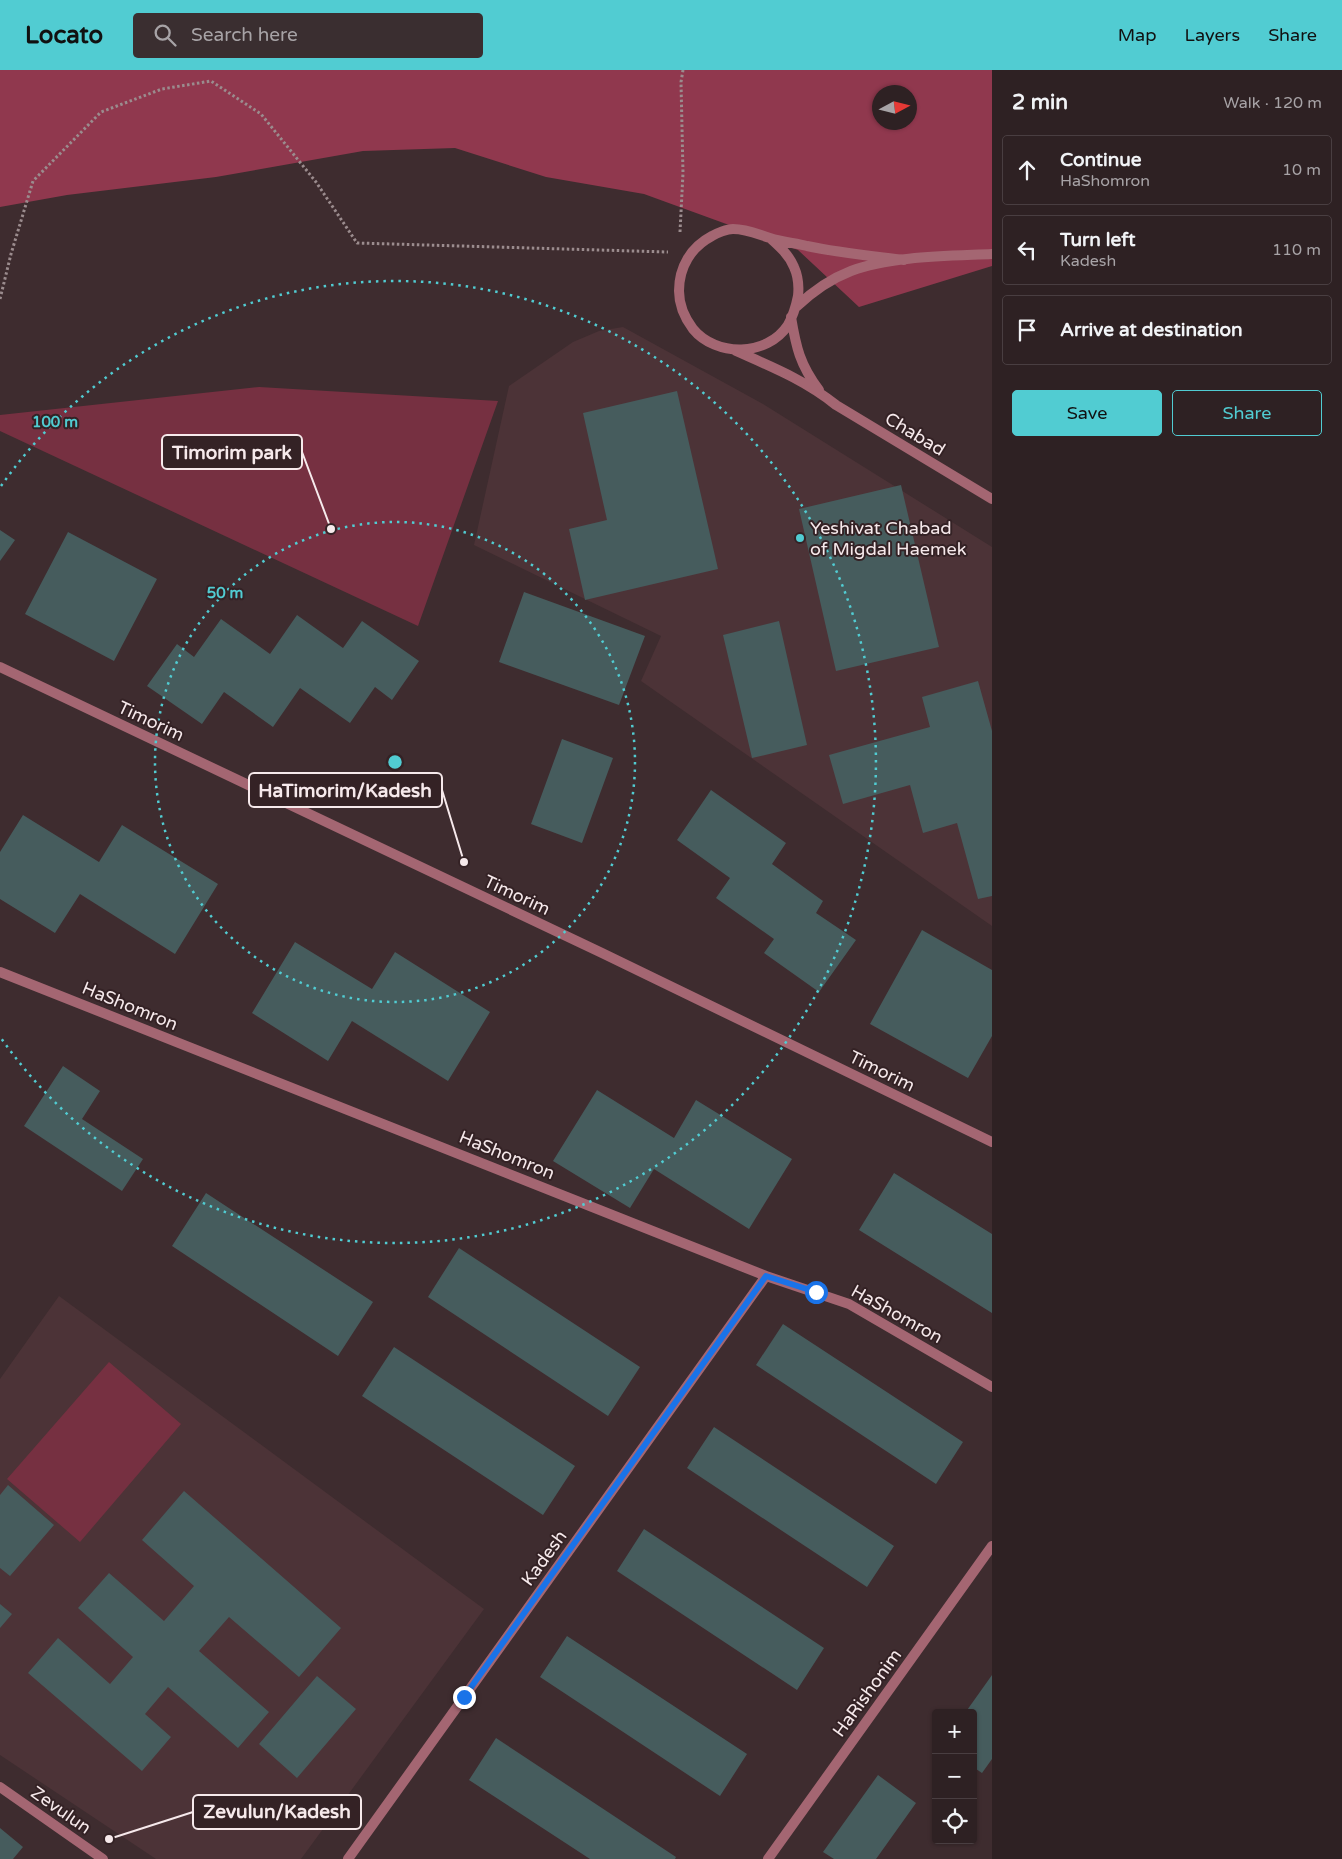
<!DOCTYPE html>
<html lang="en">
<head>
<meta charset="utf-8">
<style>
  :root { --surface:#2e2123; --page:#3a2e30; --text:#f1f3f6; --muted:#a7a3a6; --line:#493e41; --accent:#51ccd2 }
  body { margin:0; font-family:"Varela Round",sans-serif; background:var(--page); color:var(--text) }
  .controls { position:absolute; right:15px; bottom:15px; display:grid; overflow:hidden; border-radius:5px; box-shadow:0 1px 4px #0004 }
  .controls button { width:45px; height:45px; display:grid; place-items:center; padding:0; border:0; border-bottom:1px solid var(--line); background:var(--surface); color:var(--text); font:25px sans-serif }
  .compass { position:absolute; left:872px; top:15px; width:45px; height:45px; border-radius:50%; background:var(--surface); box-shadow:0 1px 4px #0004; rotate:83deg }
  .stop { position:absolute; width:15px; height:15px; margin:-11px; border:4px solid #1a73e8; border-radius:50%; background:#fff }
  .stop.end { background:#1a73e8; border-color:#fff; box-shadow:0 1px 5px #0008 }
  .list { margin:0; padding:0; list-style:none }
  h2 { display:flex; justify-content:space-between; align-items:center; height:65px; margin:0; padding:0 20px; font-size:21px }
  h2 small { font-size:16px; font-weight:400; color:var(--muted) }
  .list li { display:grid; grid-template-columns:32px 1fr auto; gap:15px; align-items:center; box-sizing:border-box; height:70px; margin:0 10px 10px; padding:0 10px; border:1px solid var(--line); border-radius:5px }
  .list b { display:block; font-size:19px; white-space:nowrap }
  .list p { margin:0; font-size:16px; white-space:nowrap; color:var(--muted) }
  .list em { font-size:16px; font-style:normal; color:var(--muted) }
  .actions { display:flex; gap:10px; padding:15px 20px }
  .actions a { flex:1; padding:11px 0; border:1px solid var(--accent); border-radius:5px; text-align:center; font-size:18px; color:var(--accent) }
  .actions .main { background:var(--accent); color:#111 }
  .icon { flex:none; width:28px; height:28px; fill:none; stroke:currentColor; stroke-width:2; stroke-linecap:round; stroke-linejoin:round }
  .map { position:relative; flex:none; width:992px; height:1789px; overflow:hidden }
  header { display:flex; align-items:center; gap:30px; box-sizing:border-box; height:70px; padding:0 25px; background:var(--accent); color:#111 }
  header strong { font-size:24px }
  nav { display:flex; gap:28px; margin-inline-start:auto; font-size:18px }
  .search { width:350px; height:45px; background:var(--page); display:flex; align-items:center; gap:12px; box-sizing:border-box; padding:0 18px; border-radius:5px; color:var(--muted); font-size:19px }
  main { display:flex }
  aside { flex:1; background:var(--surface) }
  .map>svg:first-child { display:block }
  .built { fill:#4c3337 }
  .green { fill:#763041 }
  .forest { fill:#90384e; fill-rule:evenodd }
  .building { fill:#465c5d }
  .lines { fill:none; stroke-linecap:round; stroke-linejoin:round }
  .path { stroke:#9b8c8e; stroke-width:3; stroke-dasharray:2.5 2.5; stroke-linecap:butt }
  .street { stroke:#a46672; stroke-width:10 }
  .route { stroke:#1a73e8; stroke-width:6 }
  .ring { fill:none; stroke:#51ccd2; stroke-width:2.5; stroke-dasharray:2.5 5 }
  .poi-dot { fill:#51ccd2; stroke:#342225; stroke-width:2 }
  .labels { text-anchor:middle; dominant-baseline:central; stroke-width:4; stroke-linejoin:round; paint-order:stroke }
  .street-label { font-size:18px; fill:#f6e9eb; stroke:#342225 }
  .poi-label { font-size:18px; fill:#f6e9eb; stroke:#342225; text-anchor:start }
  .centre { fill:#51ccd2; stroke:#342225; stroke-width:2.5 }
  .ring-label { font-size:15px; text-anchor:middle; font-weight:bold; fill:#51ccd2; stroke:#342225; stroke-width:4; stroke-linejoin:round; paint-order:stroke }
  .leader { fill:none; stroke:#f6e9eb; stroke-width:2 }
  .callout-dot { fill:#f6e9eb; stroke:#342225; stroke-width:2 }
  .callout { fill:#342225; stroke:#f6e9eb; stroke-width:2 }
  .callout-label { font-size:19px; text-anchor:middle; font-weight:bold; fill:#f6e9eb }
</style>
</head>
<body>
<header>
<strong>Locato</strong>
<div class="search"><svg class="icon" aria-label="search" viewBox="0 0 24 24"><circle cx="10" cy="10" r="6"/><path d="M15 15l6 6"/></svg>Search here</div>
<nav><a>Map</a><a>Layers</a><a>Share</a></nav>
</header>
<main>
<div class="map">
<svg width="992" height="1789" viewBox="0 0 992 1789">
  <rect width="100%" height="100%" fill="#3e2c2f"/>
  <path class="built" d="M623 257 763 334 992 477V856L641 611 661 566 474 475 509 316 573 272 599 261Z
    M59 1226 484 1539 301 1789H156L0 1685V1309Z"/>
  <path class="green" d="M259 317 498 331 418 556 0 361V345Z
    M109 1292 181 1354 80 1472 7 1409Z"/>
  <path class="forest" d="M0 0H992V196L859 237 798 180 644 124 546 107 455 78 363 81 216 107 67 125 0 137ZM879 22H909V52H879Z"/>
  <path class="building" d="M677 321 718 499 585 530 569 459 607 450 583 343Z
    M901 415 939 577 836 601 799 439Z
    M0 460 15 470 0 491Z
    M68 462 157 509 114 591 25 544Z
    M524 522 645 566 619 635 499 592Z
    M297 545 343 578 362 551 419 591 392 630 375 617 350 653 300 618 273 657 224 622 202 654 147 616 177 574 194 587 221 549 270 584Z
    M779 551 807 675 752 688 723 565Z
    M978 611 992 661V826L978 829 957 753 923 763 910 715 843 734 829 685 930 657 922 627Z
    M562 669 613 688 582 773 531 754Z
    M711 720 786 773 772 794 823 831 816 843 856 870 819 922 764 883 774 869 716 828 730 808 677 770Z
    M23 745 99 792 122 755 218 814 175 884 80 824 55 863 0 829V782Z
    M922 860 992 900V966L968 1008 870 954Z
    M295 872 372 919 395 882 490 942 448 1011 352 951 328 991 252 943Z
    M63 996 100 1021 82 1049 143 1089 122 1121 24 1056Z
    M597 1020 674 1068 696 1030 792 1089 749 1159 654 1099 630 1138 553 1091Z
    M894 1103 992 1164V1243L859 1160Z
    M206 1123 373 1232 338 1286 172 1176Z
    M459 1178 640 1297 608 1346 428 1227Z
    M783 1254 963 1372 936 1414 756 1295Z
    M394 1277 575 1396 543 1445 362 1326Z
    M714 1357 894 1476 867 1517 687 1398Z
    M8 1415 54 1455 10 1506 0 1498V1425Z
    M184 1421 341 1558 299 1607 229 1547 199 1581 269 1642 238 1678 168 1617 145 1644 171 1667 142 1701 28 1603 58 1568 110 1614 133 1587 78 1538 109 1503 164 1551 194 1516 142 1470Z
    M644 1459 824 1578 797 1620 617 1501Z
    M0 1534 12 1544 0 1558Z
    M567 1566 747 1684 720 1726 540 1607Z
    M992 1605V1689L982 1703 973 1697V1643H965Z
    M317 1606 356 1639 297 1708 259 1674Z
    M496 1668 676 1787 675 1789H590L469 1710Z
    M878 1705 916 1733 876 1789H834L823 1782Z
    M0 1758 23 1777 13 1789H0Z"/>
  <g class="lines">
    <path class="path" d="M680 162 683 103 681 12 683 0
      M0 229 11 184 33 111 101 42 162 19 211 11 261 44 316 112 357 173 668 182"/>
    <path class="street" d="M770 168C780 177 789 185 794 197 798 206 799 217 798 226 796 236 793 246 788 255 767 287 716 287 693 259 684 247 679 235 679 221 679 197 691 177 712 166 717 163 727 159 733 159 747 159 757 164 770 168 782 172 795 173 807 176 839 183 872 186 904 190
      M796 237C812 222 830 209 851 201 889 186 950 186 992 184
      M791 247C796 277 800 295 819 320
      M736 281C772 297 805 310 836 335L992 429
      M0 597 602 883 992 1072
      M0 902 766 1206 849 1234 992 1317
      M0 1717 103 1789
      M348 1789 766 1206
      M768 1789 992 1476"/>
  </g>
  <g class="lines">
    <path class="route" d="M464 1627 766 1206 816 1222"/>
  </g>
  <g class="ring">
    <circle cx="395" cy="692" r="240"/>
    <path d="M1 416A481 481 0 1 1 1 968"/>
  </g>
  <circle class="poi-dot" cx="800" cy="468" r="5"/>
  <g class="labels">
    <g class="street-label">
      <text transform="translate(915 364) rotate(31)">Chabad</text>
      <text transform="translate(151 651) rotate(25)">Timorim</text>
      <text transform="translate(517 825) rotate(25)">Timorim</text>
      <text transform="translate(130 936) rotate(22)">HaShomron</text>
      <text transform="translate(882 1001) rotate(26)">Timorim</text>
      <text transform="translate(507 1085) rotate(22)">HaShomron</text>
      <text transform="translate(897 1244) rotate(29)">HaShomron</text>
      <text transform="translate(544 1488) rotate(-54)">Kadesh</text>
      <text transform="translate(867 1623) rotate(-54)">HaRishonim</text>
      <text transform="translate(61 1740) rotate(35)">Zevulun</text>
    </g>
    <g class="poi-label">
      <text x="810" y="458">Yeshivat Chabad<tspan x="810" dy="21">of Migdal Haemek</tspan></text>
    </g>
  </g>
  <circle cx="395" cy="692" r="8" class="centre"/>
  <g class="ring-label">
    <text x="55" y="357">100 m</text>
    <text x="225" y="528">50 m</text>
  </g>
  <path class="leader" d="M331 459L302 382M464 792L442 720M109 1769L193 1742"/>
  <g class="callout-dot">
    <circle cx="331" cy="459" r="5"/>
    <circle cx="464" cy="792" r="5"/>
    <circle cx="109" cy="1769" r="5"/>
  </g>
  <g class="callout">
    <rect x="162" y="365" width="140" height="34" rx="5"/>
    <rect x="249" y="703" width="193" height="34" rx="5"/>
    <rect x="193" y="1725" width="168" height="34" rx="5"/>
  </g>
  <g class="callout-label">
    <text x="232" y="389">Timorim park</text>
    <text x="345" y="727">HaTimorim/Kadesh</text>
    <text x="277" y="1748">Zevulun/Kadesh</text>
  </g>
</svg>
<div class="controls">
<button>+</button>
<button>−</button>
<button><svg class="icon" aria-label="locate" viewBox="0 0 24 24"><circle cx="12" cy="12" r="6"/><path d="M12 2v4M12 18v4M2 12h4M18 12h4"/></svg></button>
</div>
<svg class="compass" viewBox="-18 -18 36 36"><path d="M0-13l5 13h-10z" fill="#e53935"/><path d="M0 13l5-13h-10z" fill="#a7a3a6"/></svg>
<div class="stop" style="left:816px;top:1222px"></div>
<div class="stop end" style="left:464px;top:1627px"></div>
</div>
<aside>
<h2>2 min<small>Walk · 120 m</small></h2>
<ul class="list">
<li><svg class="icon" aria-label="ahead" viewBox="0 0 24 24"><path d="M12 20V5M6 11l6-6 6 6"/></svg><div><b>Continue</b><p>HaShomron</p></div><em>10 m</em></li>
<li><svg class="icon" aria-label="left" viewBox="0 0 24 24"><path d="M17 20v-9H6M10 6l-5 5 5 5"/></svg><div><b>Turn left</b><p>Kadesh</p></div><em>110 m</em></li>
<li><svg class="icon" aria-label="arrive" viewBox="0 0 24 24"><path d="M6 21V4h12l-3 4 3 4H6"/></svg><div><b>Arrive at destination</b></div></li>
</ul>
<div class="actions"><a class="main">Save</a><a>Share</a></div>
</aside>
</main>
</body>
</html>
